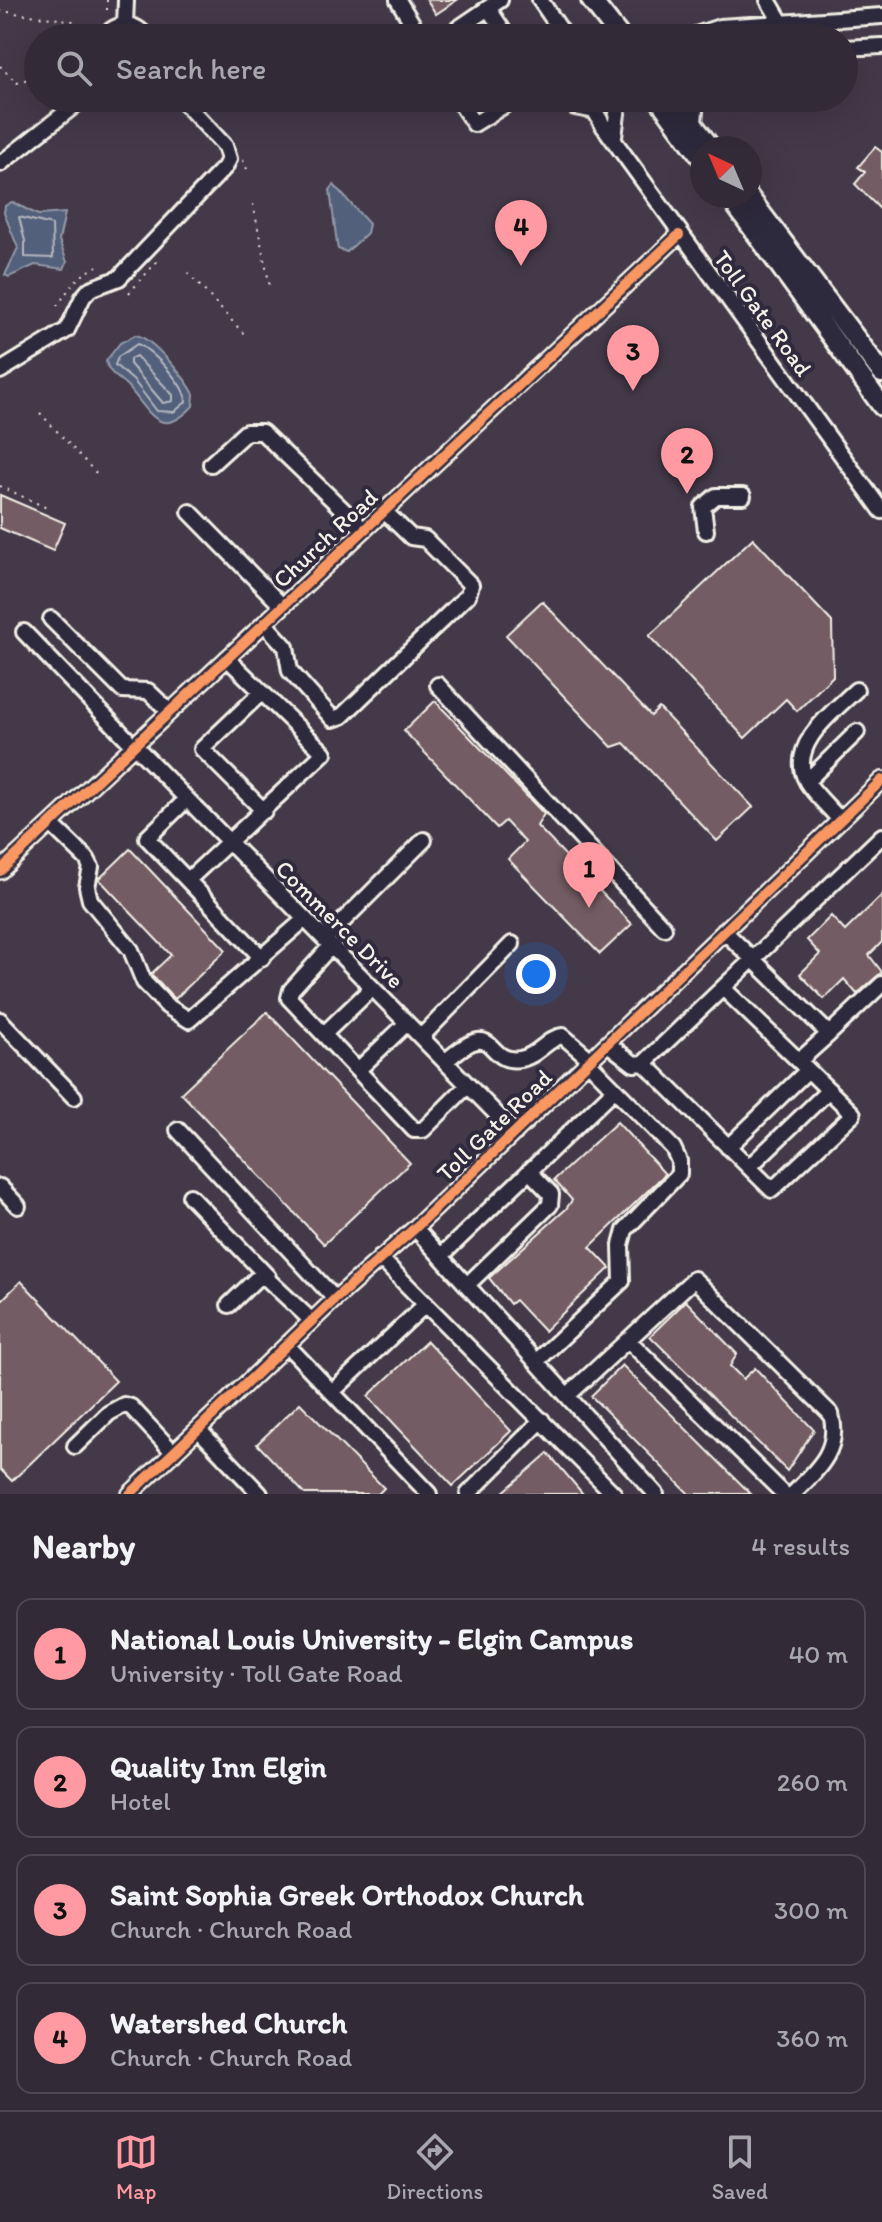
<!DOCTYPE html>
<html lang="en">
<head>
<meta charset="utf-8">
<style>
  :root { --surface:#322b37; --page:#3a333f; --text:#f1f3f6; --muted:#a8a7ad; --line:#4d4752; --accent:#ff9aa2 }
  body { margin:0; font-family:Itim,sans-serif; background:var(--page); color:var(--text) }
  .compass { position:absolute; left:690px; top:136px; width:72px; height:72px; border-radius:50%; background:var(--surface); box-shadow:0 8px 32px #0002; rotate:316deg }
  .you { position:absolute; left:536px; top:974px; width:28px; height:28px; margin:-20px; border:6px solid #fff; border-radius:50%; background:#1a73e8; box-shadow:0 0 0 12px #1a73e833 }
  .badge { display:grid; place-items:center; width:52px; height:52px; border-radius:50%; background:var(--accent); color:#111; font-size:26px; font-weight:700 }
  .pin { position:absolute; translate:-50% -66px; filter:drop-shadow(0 2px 4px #0008) }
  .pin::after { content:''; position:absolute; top:42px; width:28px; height:24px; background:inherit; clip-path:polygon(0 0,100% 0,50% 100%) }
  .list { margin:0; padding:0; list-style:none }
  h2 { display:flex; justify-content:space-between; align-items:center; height:104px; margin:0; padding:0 32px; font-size:34px }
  h2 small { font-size:26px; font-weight:400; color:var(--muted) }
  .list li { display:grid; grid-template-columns:52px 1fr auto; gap:24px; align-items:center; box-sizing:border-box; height:112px; margin:0 16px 16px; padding:0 16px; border:2px solid var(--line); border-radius:16px }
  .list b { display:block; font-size:30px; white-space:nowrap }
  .list p { margin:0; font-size:26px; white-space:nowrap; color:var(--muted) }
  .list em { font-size:26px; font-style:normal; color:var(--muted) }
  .icon { flex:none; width:44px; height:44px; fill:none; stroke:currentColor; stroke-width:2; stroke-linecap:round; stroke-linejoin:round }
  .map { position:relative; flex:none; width:882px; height:1494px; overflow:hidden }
  .search { position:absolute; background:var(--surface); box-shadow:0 8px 32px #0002; left:24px; right:24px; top:24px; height:88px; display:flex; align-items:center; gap:20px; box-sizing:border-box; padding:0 28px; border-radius:44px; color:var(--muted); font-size:30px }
  .sheet { height:616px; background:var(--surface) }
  nav { display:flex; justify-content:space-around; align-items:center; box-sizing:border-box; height:112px; border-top:2px solid var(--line); background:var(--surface); font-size:22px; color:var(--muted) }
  nav a { display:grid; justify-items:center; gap:4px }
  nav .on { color:var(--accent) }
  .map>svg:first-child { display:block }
  .water { fill:#53607c; stroke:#939aa7; stroke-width:2 }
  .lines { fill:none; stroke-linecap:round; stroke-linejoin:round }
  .shore { stroke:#b4b7bd; stroke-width:2 }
  .building { fill:#735b64; stroke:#f4f1e8; stroke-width:2 }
  .minor-casing { stroke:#f4f1e8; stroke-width:20 }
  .major-casing { stroke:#f4f1e8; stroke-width:24 }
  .path { stroke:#f4f1e8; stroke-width:2; stroke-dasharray:2 6; stroke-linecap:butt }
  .minor { stroke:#2f2a3d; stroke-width:14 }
  .major { stroke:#2f2a3d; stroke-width:18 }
  .cycleway-casing { stroke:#2f2a3d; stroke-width:15 }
  .cycleway { stroke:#f99763; stroke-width:10 }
  .labels { text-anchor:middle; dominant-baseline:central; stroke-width:8; stroke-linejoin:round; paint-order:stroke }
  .street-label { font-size:24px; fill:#f4f1e8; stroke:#2f2a3d }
</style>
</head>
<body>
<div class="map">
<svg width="882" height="1494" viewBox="0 0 882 1494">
  <rect width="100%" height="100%" fill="#433949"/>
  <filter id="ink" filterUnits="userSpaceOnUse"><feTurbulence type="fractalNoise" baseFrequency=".0125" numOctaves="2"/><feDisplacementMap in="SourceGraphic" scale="16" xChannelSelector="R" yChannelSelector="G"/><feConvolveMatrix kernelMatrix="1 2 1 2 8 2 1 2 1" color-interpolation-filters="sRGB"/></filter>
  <g filter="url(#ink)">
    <path class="water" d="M334 185 369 224 367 233 347 252 338 249 337 244 330 190Z
      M12 202 38 215 65 213 59 240 67 262 64 269 35 265 9 277 5 275 18 248 4 213 5 206Z
      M135 335C151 336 186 379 194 394L193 406C161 440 151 414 130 389 121 378 108 375 106 361L120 343Z"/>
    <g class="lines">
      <path class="shore" d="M19 217 52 225 53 258 25 257V241Z
        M137 344C151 349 186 385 186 402L174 412 157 411 134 381 115 365 118 357Z
        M136 356 173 395V401L163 403 130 364V359Z"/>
    </g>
    <path class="building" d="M427 0H457L436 14Z
      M875 147 882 152V211L855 184 865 172 858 167Z
      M0 495 65 523 53 551 0 528Z
      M753 538 832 622 833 676 797 711 786 699 745 738 649 636Z
      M542 601 651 716 659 708 753 807 717 841 624 743 612 747 506 635Z
      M435 701 544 814 537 826 632 924 600 954 508 859 525 842 505 821 497 828 404 731Z
      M130 849 226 950 175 999 151 974 171 955 99 879Z
      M882 895V942L869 955 882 972 857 994 844 979 824 999 800 974 820 954 807 940 831 916 845 931Z
      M267 1012 410 1163 324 1244 181 1093Z
      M617 1122 665 1174 590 1247 610 1268 544 1331 515 1300 510 1304 489 1278 566 1209 572 1200 554 1180Z
      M21 1281 116 1381 12 1481 0 1469V1302Z
      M686 1301 737 1354 730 1366 743 1379 755 1368 814 1430 787 1471 650 1336Z
      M427 1341 511 1431 453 1486 368 1396Z
      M622 1365 751 1494H689L591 1396Z
      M300 1403 384 1488 378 1494H305L257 1444Z
      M548 1453 583 1494H501Z"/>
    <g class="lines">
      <defs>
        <path id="minor" d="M398 0 421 38
          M540 0 566 38
          M768 0 781 22
          M488 8 508 38
          M125 24 126 0
          M104 38C116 21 135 21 147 38
          M444 38 500 0
          M687 38 720 27 882 16
          M844 48 882 46
          M457 98 474 124 516 98
          M562 98 575 107 595 111
          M599 98 595 111 604 127 882 511
          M614 137 618 106 624 98
          M0 164 84 98
          M0 371 67 330 83 297 90 289 119 278 225 167 229 159 225 146 180 98
          M211 464 246 432H262L363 529
          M190 512 282 606
          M706 531 703 507 716 496H743
          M51 619 122 690 148 691 170 712
          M264 623 286 647 290 671 333 719 342 716 468 595 471 585 425 539 411 537 383 510
          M24 632 134 746
          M438 685 664 928
          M262 692 202 749 264 811
          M134 745 515 1133
          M807 781 857 732
          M187 799 147 838 262 958
          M840 820C830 808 815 795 807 782 786 746 834 711 856 690
          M51 824 87 859 91 867 87 887 90 900 131 950 144 982 167 1006 189 1020 305 919
          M0 871 679 235
          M188 880 324 753 227 658
          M724 931 829 1034 882 984
          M325 939 424 840
          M331 946 291 990 289 998 414 1130H423L468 1085
          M723 988 799 1061
          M0 1020 74 1097
          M324 1034 372 988
          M421 1037 512 944
          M608 1044 634 1064 644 1063 882 836
          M445 1062C499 1013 483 1065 520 1059 537 1057 548 1037 563 1036L591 1060
          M644 1063 772 1190 853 1114 799 1061 829 1034
          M358 1070 407 1023
          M178 1130 335 1299
          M728 1147 808 1070
          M749 1167 829 1090
          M0 1187 18 1206
          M190 1196 268 1277
          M415 1228 656 1494
          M441 1256 615 1089
          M380 1258 614 1494
          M468 1284 550 1205 551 1194 529 1171
          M229 1305 255 1280 264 1276 312 1321
          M628 1340 784 1494
          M287 1345 429 1494
          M538 1360 622 1281 621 1245 625 1230 679 1174V1161L673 1148 588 1062
          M332 1392 426 1304
          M567 1396 694 1279 831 1414C841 1450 817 1470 793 1494
          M199 1430 260 1494
          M75 1446 109 1413 124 1405 131 1407 174 1453
          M130 1494 335 1299 415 1228 882 780
          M468 1494 542 1420"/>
        <path id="major" d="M591 0 621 38
          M658 98 702 158
          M679 106 711 148
          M692 123 694 98
          M729 196 882 406
          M748 196 882 373"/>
      </defs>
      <use href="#minor" class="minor-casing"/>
      <use href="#major" class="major-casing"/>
      <path class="path" d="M107 0V15
        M0 11 74 21
        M43 32 56 38
        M0 66 17 83 33 77
        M243 160 247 169
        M253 204 270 287
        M188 273 244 334
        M129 293 161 257
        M57 306C75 282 69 283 97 266
        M40 413 97 474
        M0 486 49 509"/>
      <use href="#minor" class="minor"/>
      <use href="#major" class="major"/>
      <defs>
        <path id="cycleway" d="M0 871 679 235
          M130 1494 335 1299 415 1228 882 780"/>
      </defs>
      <use href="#cycleway" class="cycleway-casing"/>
      <use href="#cycleway" class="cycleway"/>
    </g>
  </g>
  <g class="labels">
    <g class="street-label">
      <text transform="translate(763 313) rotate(54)">Toll Gate Road</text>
      <text transform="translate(325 538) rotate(-43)">Church Road</text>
      <text transform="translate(340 924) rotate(45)">Commerce Drive</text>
      <text transform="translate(494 1125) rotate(-44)">Toll Gate Road</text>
    </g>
  </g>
</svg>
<svg class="compass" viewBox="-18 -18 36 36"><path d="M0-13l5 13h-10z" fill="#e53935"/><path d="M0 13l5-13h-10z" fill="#a8a7ad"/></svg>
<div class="you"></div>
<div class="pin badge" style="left:589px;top:908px">1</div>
<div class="pin badge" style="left:687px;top:494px">2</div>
<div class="pin badge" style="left:633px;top:391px">3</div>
<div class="pin badge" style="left:521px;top:266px">4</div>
<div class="search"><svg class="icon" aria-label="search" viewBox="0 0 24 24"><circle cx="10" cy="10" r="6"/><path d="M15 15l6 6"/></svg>Search here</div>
</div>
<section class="sheet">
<h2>Nearby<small>4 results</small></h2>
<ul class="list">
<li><span class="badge">1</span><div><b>National Louis University - Elgin Campus</b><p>University · Toll Gate Road</p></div><em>40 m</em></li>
<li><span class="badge">2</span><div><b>Quality Inn Elgin</b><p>Hotel</p></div><em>260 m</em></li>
<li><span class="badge">3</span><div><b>Saint Sophia Greek Orthodox Church</b><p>Church · Church Road</p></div><em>300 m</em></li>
<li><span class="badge">4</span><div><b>Watershed Church</b><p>Church · Church Road</p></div><em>360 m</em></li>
</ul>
</section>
<nav>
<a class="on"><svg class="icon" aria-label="map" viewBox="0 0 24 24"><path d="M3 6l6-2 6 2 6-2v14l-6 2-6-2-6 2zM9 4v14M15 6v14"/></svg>Map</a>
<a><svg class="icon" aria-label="directions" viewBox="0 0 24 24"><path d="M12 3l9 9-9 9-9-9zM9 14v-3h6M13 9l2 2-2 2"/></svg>Directions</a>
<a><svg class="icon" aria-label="saved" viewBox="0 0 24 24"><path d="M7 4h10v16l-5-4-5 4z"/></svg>Saved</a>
</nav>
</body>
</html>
